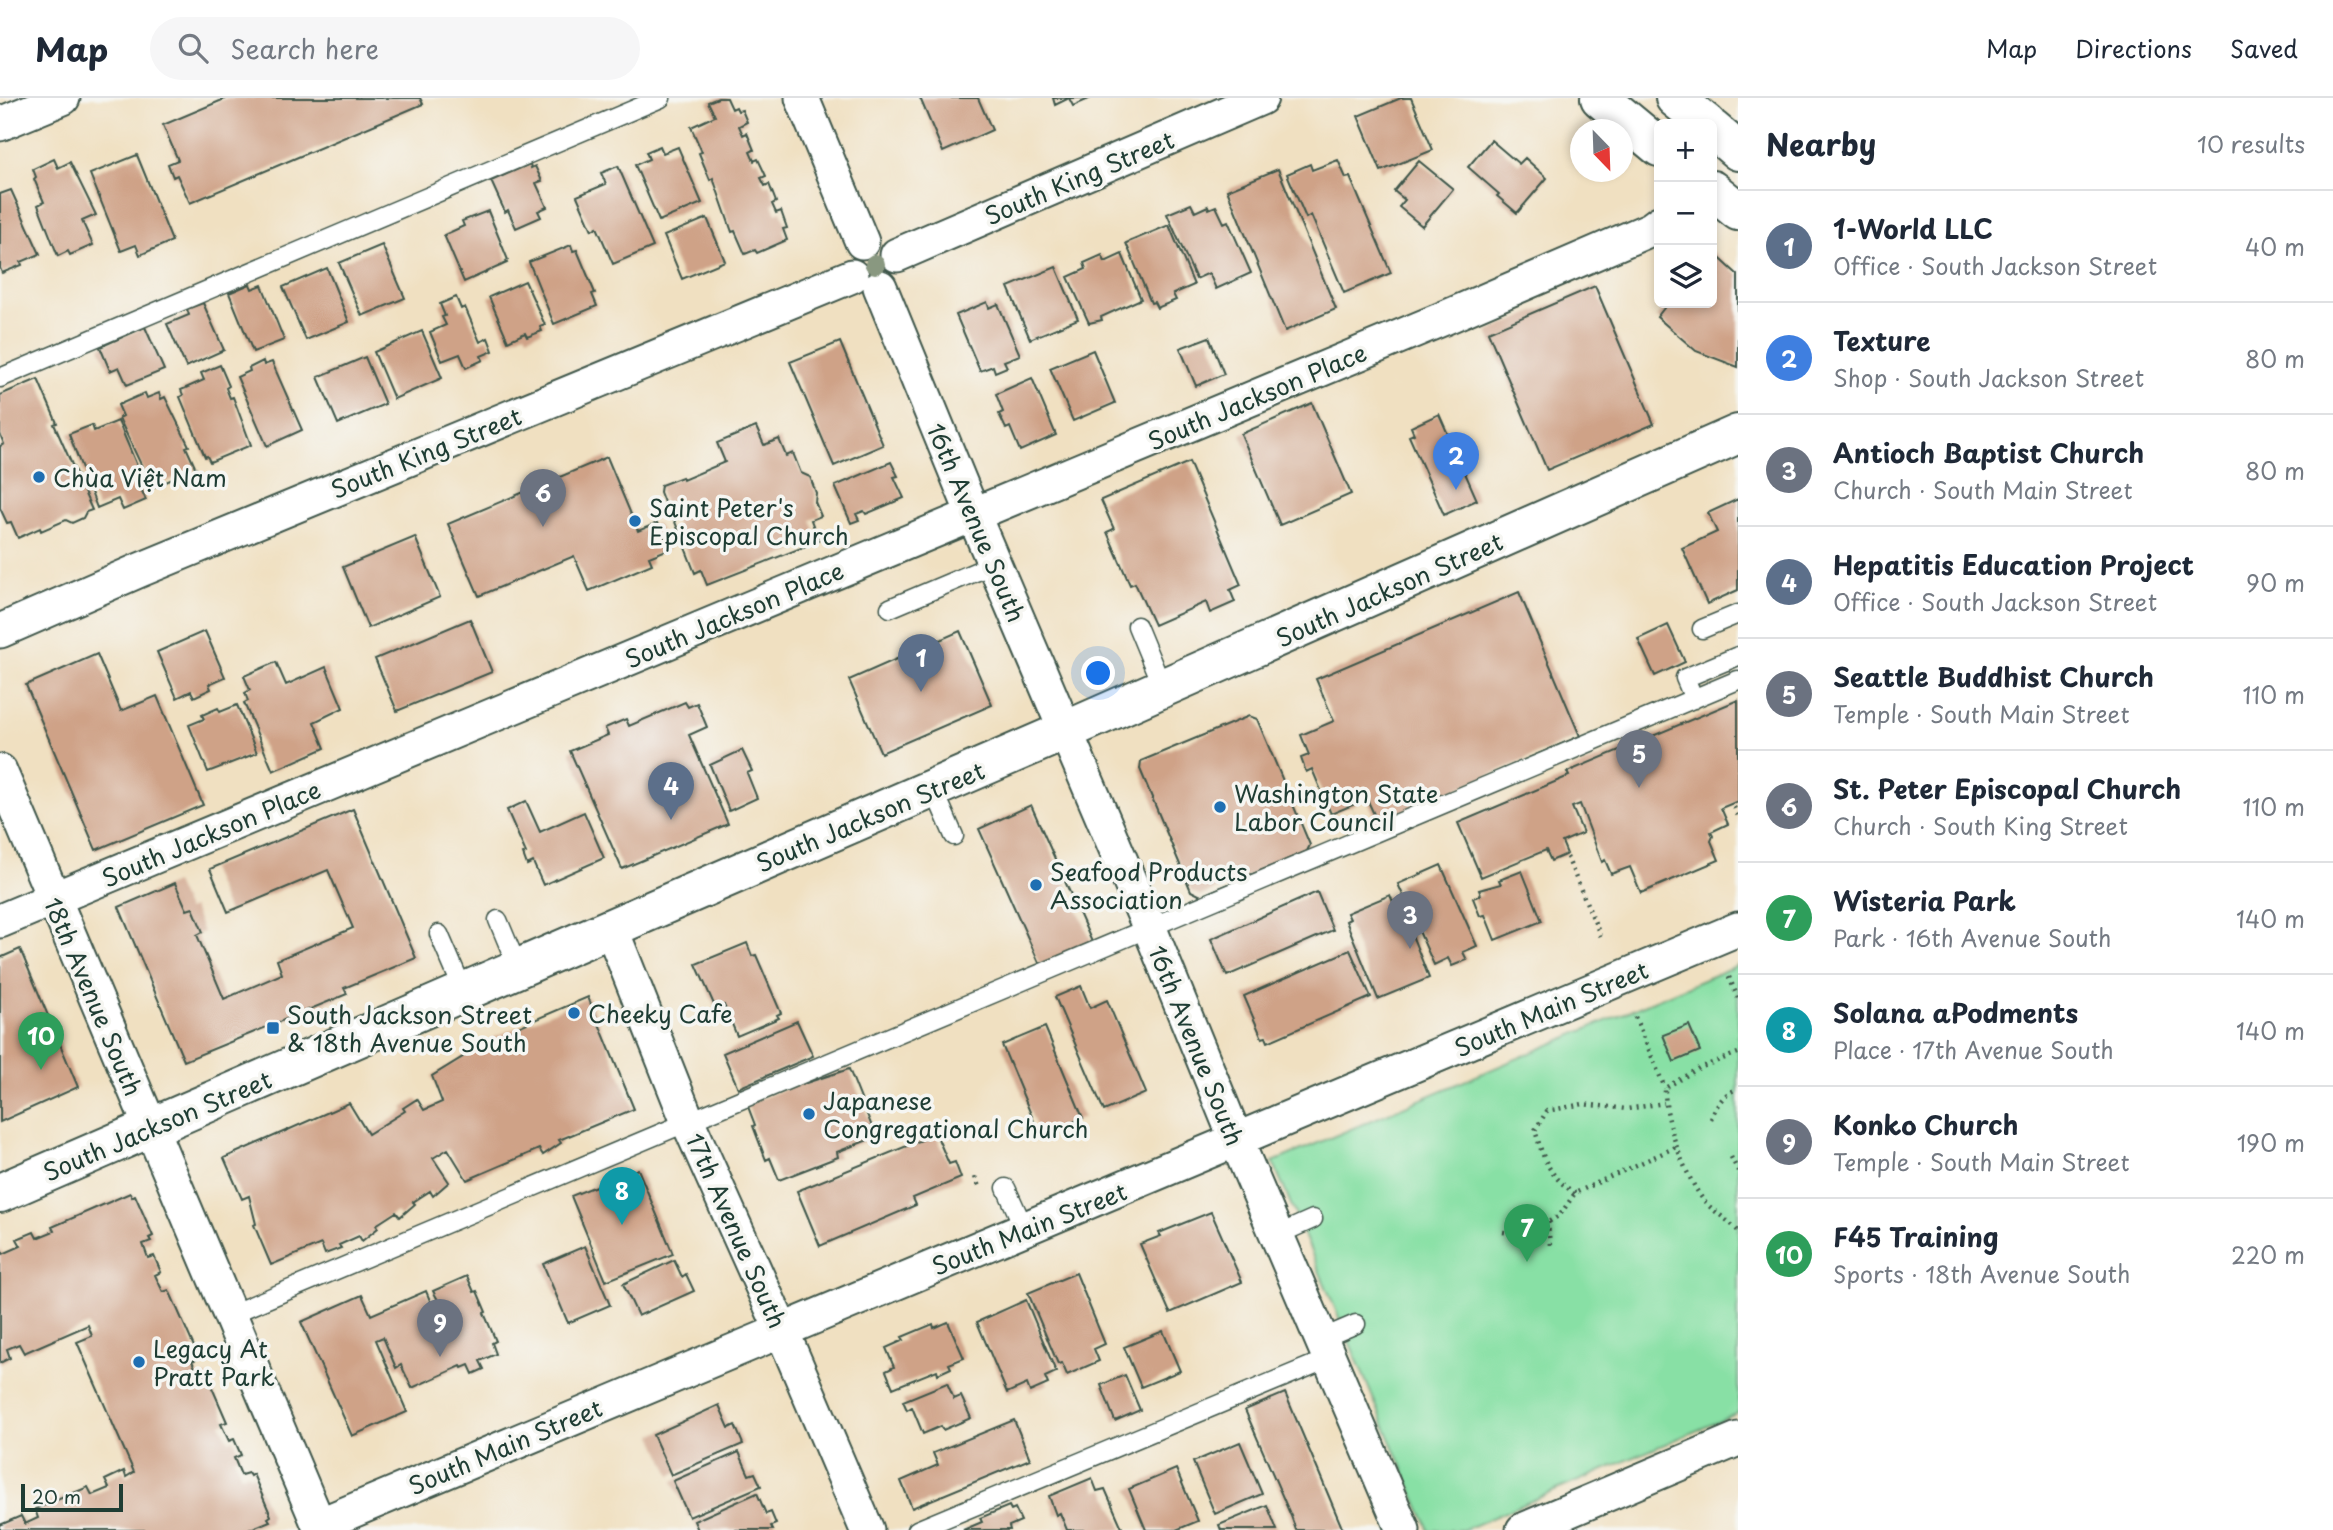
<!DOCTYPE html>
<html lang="en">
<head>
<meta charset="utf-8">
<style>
  :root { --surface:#fff; --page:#f6f6f7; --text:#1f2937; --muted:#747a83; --line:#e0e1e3; --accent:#1f6fb2 }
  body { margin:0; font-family:"Playpen Sans",sans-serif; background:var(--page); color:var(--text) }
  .controls { position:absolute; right:21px; top:21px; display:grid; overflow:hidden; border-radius:10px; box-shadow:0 4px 10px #0003 }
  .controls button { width:63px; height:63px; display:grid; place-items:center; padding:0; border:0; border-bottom:2px solid var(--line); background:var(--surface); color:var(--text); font:35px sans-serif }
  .compass { position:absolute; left:1570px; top:21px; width:63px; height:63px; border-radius:50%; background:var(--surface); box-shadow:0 4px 10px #0003; rotate:157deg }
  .scale { position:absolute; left:21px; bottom:18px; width:102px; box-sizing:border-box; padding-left:7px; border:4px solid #1f3d34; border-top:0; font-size:19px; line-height:24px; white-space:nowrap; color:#1f3d34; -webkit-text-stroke:5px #f6f6f2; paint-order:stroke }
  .you { position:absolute; left:1099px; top:576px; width:24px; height:24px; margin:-18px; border:5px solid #fff; border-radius:50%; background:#1a73e8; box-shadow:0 0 0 10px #1a73e833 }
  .badge { display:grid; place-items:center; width:46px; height:46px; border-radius:50%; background:var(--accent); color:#fff; font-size:23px; font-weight:700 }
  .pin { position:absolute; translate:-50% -58px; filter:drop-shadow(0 2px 4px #0008) }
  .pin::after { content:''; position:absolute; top:37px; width:24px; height:21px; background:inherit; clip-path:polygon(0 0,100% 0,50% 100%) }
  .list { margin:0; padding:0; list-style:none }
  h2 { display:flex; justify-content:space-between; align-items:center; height:91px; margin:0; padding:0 28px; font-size:30px }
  h2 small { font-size:23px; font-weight:400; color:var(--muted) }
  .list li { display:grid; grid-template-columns:46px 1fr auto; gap:21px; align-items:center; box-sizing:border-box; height:112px; padding:0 28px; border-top:2px solid var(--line) }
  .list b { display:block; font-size:26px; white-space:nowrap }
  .list p { margin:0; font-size:23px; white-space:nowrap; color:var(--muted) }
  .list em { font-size:23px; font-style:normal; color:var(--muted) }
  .icon { flex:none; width:38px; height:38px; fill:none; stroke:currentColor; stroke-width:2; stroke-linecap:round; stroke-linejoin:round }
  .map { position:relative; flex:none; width:1738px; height:1432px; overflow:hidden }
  header { display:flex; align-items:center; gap:42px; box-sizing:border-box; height:98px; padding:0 35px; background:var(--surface); border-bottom:2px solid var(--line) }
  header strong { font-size:33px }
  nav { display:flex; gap:38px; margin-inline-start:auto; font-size:24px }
  .search { width:490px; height:63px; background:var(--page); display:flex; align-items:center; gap:18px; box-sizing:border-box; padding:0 24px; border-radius:38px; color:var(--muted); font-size:26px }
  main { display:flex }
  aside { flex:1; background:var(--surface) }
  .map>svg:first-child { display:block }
  .green { fill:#88e0a5; stroke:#548e6c; stroke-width:2 }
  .building { fill:#cfa287 }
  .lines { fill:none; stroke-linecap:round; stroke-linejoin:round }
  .service-casing { stroke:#3e5549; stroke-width:21 }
  .minor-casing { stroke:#3e5549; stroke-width:37 }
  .secondary-casing { stroke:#3e5549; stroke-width:42 }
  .primary-casing { stroke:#3e5549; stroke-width:42 }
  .path { stroke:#3e5549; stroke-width:4.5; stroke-dasharray:2 5; stroke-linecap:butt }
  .service { stroke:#fff; stroke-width:18 }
  .minor { stroke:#fff; stroke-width:33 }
  .secondary { stroke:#fff; stroke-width:38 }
  .primary { stroke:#fff; stroke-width:38 }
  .tree { fill:#899880 }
  .poi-dot { fill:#1f6fb2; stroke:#f6f6f2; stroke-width:2.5 }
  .labels { text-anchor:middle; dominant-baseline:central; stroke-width:7; stroke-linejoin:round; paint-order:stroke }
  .street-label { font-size:24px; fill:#1f3d34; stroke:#f6f6f2 }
  .poi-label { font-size:24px; fill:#1f3d34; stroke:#f6f6f2; text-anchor:start }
</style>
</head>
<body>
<header>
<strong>Map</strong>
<div class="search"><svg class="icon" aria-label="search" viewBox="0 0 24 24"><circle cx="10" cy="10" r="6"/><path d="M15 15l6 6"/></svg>Search here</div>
<nav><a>Map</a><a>Directions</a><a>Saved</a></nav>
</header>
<main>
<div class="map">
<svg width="1738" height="1432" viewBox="0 0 1738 1432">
  <rect width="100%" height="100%" fill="#f6f6f2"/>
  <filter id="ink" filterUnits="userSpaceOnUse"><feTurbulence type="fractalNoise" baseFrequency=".0143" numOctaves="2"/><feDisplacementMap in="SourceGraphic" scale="14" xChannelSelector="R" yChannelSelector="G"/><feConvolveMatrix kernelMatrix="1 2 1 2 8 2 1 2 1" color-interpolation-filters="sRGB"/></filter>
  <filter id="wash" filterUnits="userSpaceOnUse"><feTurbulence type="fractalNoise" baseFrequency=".00686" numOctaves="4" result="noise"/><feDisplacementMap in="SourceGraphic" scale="28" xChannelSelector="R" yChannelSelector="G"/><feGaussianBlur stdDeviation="1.57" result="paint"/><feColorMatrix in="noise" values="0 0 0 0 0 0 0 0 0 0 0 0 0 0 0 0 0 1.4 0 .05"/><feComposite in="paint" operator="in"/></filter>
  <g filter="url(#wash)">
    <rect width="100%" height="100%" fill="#f0e0c1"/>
    <path class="green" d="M1738 867V1315L1463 1432H1429L1273 1064Z"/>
    <g id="blocks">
      <path class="building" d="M227 0H420L423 6 190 105 177 77 173 79 168 66 178 62 163 27Z
        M718 0H727L732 11 736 9 738 13 742 12 747 24 739 28 743 37 747 35 754 52 750 54 754 63 758 61 766 78 761 80 765 88 769 86 776 104 772 106 776 115 781 113 787 130 783 131 787 142 757 155 755 152 745 156 735 133 732 134 713 80 710 82 699 55 702 54 691 29 715 18 708 4Z
        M920 0H978L992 32 943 54Z
        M1053 0H1091L1073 8 1069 0 1055 7Z
        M1401 0H1411L1433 52 1381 73 1358 18Z
        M1491 42 1519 66 1525 60 1547 80 1517 115 1497 98 1499 96 1468 69Z
        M660 48 663 55 678 49 702 105 659 123 635 67 649 61 646 54Z
        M137 57 172 143 140 157 136 147 121 153 90 76Z
        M54 61 58 70 70 64 96 117 82 123 93 147 70 157 68 153 58 158 38 107 44 104 34 81 36 79 33 71Z
        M1338 62 1346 80 1350 79 1391 175 1344 195 1311 117 1306 120 1287 76 1310 66 1312 72Z
        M1419 63 1453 91 1422 128 1399 109 1405 102 1394 93Z
        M530 66 531 70 535 68 542 83 536 85 547 109 538 113 541 119 516 130 508 112 505 114 491 83Z
        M618 68 653 149 613 166 597 129 592 132 577 98 606 86 601 75Z
        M1278 71 1336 211 1285 233 1227 92Z
        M11 92 40 156 21 164 22 167 2 175 0 170V96Z
        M1191 106 1195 114 1208 108 1209 111 1216 108 1224 125 1228 123 1251 175 1216 191 1209 175 1196 181 1167 116Z
        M488 113 508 162 506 163 507 165 464 184 444 137 464 128 462 123Z
        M707 120 725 163 682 181 664 138Z
        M1169 127 1194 187 1173 196 1176 202 1157 210 1154 204 1151 205 1126 145Z
        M382 147 405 200 362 218 339 165Z
        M571 147 573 153 577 152 595 195 592 196 597 208 554 226 529 164Z
        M1712 153 1738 177V269L1696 253 1657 219 1668 205H1712Z
        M1122 156 1141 201 1101 219 1102 222 1089 225 1068 179 1086 171 1084 165 1102 157 1105 164Z
        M1056 169 1078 221 1030 241 1008 189Z
        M327 170 349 224 306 242 283 189Z
        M525 183 545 227 540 229 542 233 527 239 525 235 508 243 489 199Z
        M250 186 252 191 262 187 284 242 253 254 229 195Z
        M1595 188 1654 326 1547 372 1488 234Z
        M456 199 461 211 465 209 480 244 488 240 493 253 481 258 483 262 466 270 460 256 442 263 430 234 446 227 442 219 445 218 440 206Z
        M987 204 989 210 998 206 1020 257 1004 263 1007 269 995 274 993 268 980 273 956 217Z
        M203 205 224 252 186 269 167 226 189 217 187 211Z
        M145 229 164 272 127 287 119 269 110 273 100 249Z
        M422 233 442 280 394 301 374 254Z
        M1209 239 1224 276 1196 288 1180 250Z
        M840 244 883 347 834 368 790 264Z
        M1093 252 1115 305 1073 323 1050 270Z
        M365 259 385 306 338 326 318 279Z
        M263 263 264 267 272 264 302 332 267 348 237 279 250 273 249 270Z
        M220 267 229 288 226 290 230 300 233 299 251 347 210 364 207 358 205 359 180 299 183 297 181 292 204 282 201 275Z
        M1032 280 1056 337 1020 353 1010 329 1006 331 999 316 1003 314 996 296Z
        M38 281 57 325 54 326 92 412 86 414 83 420 72 425 66 422 41 433 40 430 18 440 11 424 7 425 0 410V348L4 346 0 336V297Z
        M145 295 147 300 159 295 161 301 165 299 189 348 186 349 196 371 152 390 119 320 123 318 118 307Z
        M1312 305 1351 396 1280 427 1241 336Z
        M1439 316 1477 402 1444 417 1409 338 1414 336 1411 329Z
        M118 323 146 389 141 391 146 402 123 412 118 401 97 410 69 336 92 327 94 333Z
        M756 329 764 347 779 341 786 358 793 355 801 375 810 379 816 395 815 404 821 418 811 422 819 443 707 487 701 472 695 475 668 406 665 407 660 394 661 387 682 379 683 382 725 364 717 345Z
        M607 359 638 433 657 425 669 451 649 459 652 466 589 493 574 458 479 498 448 426Z
        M891 364 898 378 894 379 904 400 866 416 864 413 856 416 859 422 851 425 835 388Z
        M1189 364 1241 487 1230 492 1235 504 1210 515 1206 504 1154 527 1135 485 1130 487 1107 434 1114 431 1101 402Z
        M1738 401V492L1707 506 1682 450 1717 434 1708 415Z
        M415 439 440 499 368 530 343 469Z
        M1519 494 1580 638 1378 725 1367 701 1331 716 1312 671 1306 674 1301 660 1309 657 1301 637 1334 623 1316 581Z
        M470 521 492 574 397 613 375 561Z
        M1668 527 1685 564 1655 578 1638 541Z
        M205 533 225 579 209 586 211 591 194 599 191 593 177 600 157 554Z
        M960 533 992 607 881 655 849 582Z
        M97 556 121 613 157 598 203 707 96 752 26 587Z
        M276 564 286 587 326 569 343 610 314 624 325 650 273 673 244 605 248 603 245 595 250 592 244 578Z
        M1738 602V703L1721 710 1728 726 1711 734 1713 738 1711 743 1719 762 1641 795 1630 769 1611 776 1605 762 1602 764 1580 706 1572 709 1583 735 1562 744 1567 756 1551 763 1546 752 1481 779 1458 725 1569 678 1567 674Z
        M685 604 688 609 697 605 707 629 689 637 728 726 622 771 570 653 608 637 605 630 626 621 629 628Z
        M237 607 257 655 208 674 189 627 204 621 202 617 218 610 220 614Z
        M1249 618 1257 621 1310 747 1307 753 1201 798 1191 793 1140 671 1141 663Z
        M742 652 752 673 747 675 757 700 729 713 710 667Z
        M526 703 540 734 584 714 604 760 543 787 533 764 527 767 523 756 526 755 507 712Z
        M1031 707 1092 844 1040 867 979 731Z
        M353 711 416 860 344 890 347 896 184 963 119 809 175 785 187 812 193 810 203 834 197 837 224 901 282 876 277 862 353 830 328 772 228 814 210 771Z
        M1441 767 1477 848 1463 854 1467 862 1452 868 1448 860 1434 867 1398 786Z
        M1522 773 1542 823 1495 842 1485 817 1480 818 1473 800 1481 797 1479 792 1501 786 1499 782Z
        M1317 794 1333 832 1227 878 1211 841Z
        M1390 797 1393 804 1398 802 1429 880 1378 901 1346 823 1350 821 1347 815Z
        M747 845 752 858 756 857 781 915 777 917 779 920 737 938 724 907 716 911 696 866Z
        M20 851 78 989 0 1024V860Z
        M1350 852 1371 899 1268 944 1266 939 1262 940 1244 898Z
        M1081 888 1090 910 1107 902 1146 995 1104 1013 1055 899Z
        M588 899 634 1011 559 1042 561 1045 543 1057 539 1051 467 1082 448 1051 433 1060 449 1084 433 1098 430 1093 413 1104 415 1106 400 1119 396 1114 376 1127 378 1130 362 1143 359 1138 339 1147 341 1150 325 1156 321 1146 271 1167 254 1127 256 1126 249 1098 242 1101 224 1060 349 1005 368 1036 405 1013 403 1010 417 1001 424 1012 442 1004 432 978 497 938Z
        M797 923 813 958 738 990 723 955Z
        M1689 927 1700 953 1674 964 1663 937Z
        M1045 929 1083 1020 1040 1038 1002 947Z
        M849 971 876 1039 837 1054 838 1059 779 1082 770 1060 766 1062 753 1028 755 1027 747 1006 805 983 806 985Z
        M936 1036 949 1066 955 1064 961 1080 913 1100 916 1107 820 1148 797 1093Z
        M638 1071 673 1156 606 1183 571 1098Z
        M130 1095 132 1099 135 1097 153 1138 149 1140 151 1143 143 1146 148 1160 154 1158 161 1174 155 1177 163 1194 169 1192 199 1260 192 1263 200 1281 207 1278 227 1324 221 1326 229 1343 234 1341 241 1357 234 1360 241 1377 248 1375 250 1378 253 1376 271 1418 268 1420 270 1423 248 1432H0V1427L21 1418 25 1426 38 1420 35 1411 88 1389 92 1397 109 1390 105 1382 124 1373 126 1379 134 1374 77 1244 92 1238 88 1227 24 1255 19 1246 7 1251 10 1260 0 1265V1149L3 1156 21 1148 17 1141 34 1134 37 1140 54 1133 52 1129Z
        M1211 1114 1242 1184 1170 1215 1140 1146 1161 1138 1159 1135Z
        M585 1148 610 1207 568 1225 543 1166Z
        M674 1162 682 1179 686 1176 694 1193 638 1218 623 1186Z
        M1076 1175 1105 1246 1094 1251 1099 1263 1067 1277 1062 1265 1058 1266 1028 1195Z
        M467 1178 474 1194 477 1193 486 1214 484 1215 496 1243 492 1245 496 1256 480 1263 484 1271 473 1276 469 1267 462 1270 461 1268 412 1290 401 1267 396 1270 383 1239 376 1242 407 1314 352 1338 301 1224 362 1197 371 1217 426 1193 431 1205 438 1202 433 1193Z
        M1026 1202 1056 1274 1045 1279 1048 1286 1030 1294 1027 1286 1007 1295 977 1224Z
        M948 1224 964 1260 949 1266 951 1270 938 1276 937 1272 893 1290 886 1273 894 1269 886 1250 904 1242 902 1239 933 1226 934 1230Z
        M1163 1233 1180 1273 1141 1289 1124 1249Z
        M1125 1277 1140 1312 1115 1323 1101 1287Z
        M947 1285 954 1301 961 1298 971 1320 943 1332 941 1328 923 1336 912 1309 907 1312 903 1303Z
        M1285 1295 1322 1382 1343 1432H1296L1291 1418 1245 1312Z
        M719 1307 729 1330 735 1327 743 1346 671 1377 653 1337Z
        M1014 1322 1030 1361 912 1410 901 1383 938 1367 933 1355Z
        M1240 1344 1262 1396 1215 1416 1193 1364Z
        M739 1354 749 1377 755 1375 761 1388 689 1419 673 1383Z
        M1176 1371 1198 1423 1176 1432H1146L1129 1391Z
        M1092 1380 1097 1393 1105 1391 1123 1432H1067L1060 1415 1056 1417 1049 1398Z
        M757 1395 766 1416 771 1414 776 1426 771 1428 773 1432H698L694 1423Z
        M1267 1407 1277 1432H1221L1219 1427Z
        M1009 1408 1011 1412 1015 1410 1021 1423 1009 1428 1010 1432H963L982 1424 980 1420Z"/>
    </g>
  </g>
  <g filter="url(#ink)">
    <use href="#blocks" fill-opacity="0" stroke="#3e5549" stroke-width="2"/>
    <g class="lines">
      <defs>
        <path id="service" d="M0 280 661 0
          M890 510 994 466
          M1137 528 1163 591
          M1702 531 1738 516
          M1694 601 1685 580 1738 558
          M933 690 954 738
          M498 822 518 870
          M439 836 464 894
          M1006 1090 1024 1130
          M1277 1137 1313 1121
          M229 1217 1738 582
          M1321 1241 1356 1226
          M917 1432 1330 1260"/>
        <path id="minor" d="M802 0 862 144
          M0 26 63 0
          M897 157 1261 0
          M880 189 973 416 1150 831 1237 1044 1403 1432
          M0 533 140 472 852 178
          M0 673 321 1432
          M0 823 1442 221 1651 131 1659 125
          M611 830 688 1024 782 1233 867 1432
          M319 1427C791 1227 1266 1033 1738 831
          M1523 1432 1738 1341"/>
        <path id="secondary" d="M0 1095 1065 633 1738 336"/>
        <path id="primary" d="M1600 0 1659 49
          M1675 0 1707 26
          M1712 31 1738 53
          M1712 92 1738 113"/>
      </defs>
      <use href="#service" class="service-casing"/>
      <use href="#minor" class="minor-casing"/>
      <use href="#secondary" class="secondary-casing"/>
      <use href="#primary" class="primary-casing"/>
      <path class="path" d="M1734 709 1738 718
        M1567 759 1601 839
        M1729 879 1738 900
        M1635 919 1665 990
        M1738 955 1699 970 1665 990C1664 1022 1685 1079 1705 1104 1715 1115 1729 1122 1738 1133
        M1711 1021C1716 1008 1724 994 1738 991
        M948 1039 961 1034
        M1731 1059 1738 1073
        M975 1079 980 1091
        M1575 1095C1549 1079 1543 1060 1535 1032L1547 1013 1583 1006 1627 1011 1664 1005
        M1548 1124 1550 1148
        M1503 1134 1516 1136 1542 1128 1560 1117 1575 1095 1678 1048"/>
      <use href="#service" class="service"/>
      <use href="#minor" class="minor"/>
      <use href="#secondary" class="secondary"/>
      <use href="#primary" class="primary"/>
    </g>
    <circle class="tree" cx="875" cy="166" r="10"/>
  </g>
  <g class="poi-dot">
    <circle cx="39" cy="379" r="7"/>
    <circle cx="635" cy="423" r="7"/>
    <circle cx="1220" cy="709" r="7"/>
    <circle cx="1036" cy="787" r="7"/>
    <circle cx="574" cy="915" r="7"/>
    <rect x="266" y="923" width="14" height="14" rx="3.5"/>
    <circle cx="809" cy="1016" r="7"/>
    <circle cx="139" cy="1264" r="7"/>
  </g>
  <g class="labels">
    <g class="street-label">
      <text transform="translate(1079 79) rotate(-23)">South King Street</text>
      <text transform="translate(1257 298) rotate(-23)">South Jackson Place</text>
      <text transform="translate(426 354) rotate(-22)">South King Street</text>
      <text transform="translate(977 424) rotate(67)">16th Avenue South</text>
      <text transform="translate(1389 491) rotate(-24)">South Jackson Street</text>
      <text transform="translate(734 516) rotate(-23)">South Jackson Place</text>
      <text transform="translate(870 718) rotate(-23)">South Jackson Street</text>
      <text transform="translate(211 735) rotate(-23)">South Jackson Place</text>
      <text transform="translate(94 898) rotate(67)">18th Avenue South</text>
      <text transform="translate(1551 910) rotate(-23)">South Main Street</text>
      <text transform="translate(1197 947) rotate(68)">16th Avenue South</text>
      <text transform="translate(157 1027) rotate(-23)">South Jackson Street</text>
      <text transform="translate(1029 1130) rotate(-22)">South Main Street</text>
      <text transform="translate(737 1132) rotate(66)">17th Avenue South</text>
      <text transform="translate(505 1348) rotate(-23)">South Main Street</text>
    </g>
    <g class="poi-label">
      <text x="53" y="379">Chùa Việt Nam</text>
      <text x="649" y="409">Saint Peter's<tspan x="649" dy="28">Episcopal Church</tspan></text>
      <text x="1234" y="695">Washington State<tspan x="1234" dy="28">Labor Council</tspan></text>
      <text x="1050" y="773">Seafood Products<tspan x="1050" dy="28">Association</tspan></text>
      <text x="588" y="915">Cheeky Cafe</text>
      <text x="287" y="916">South Jackson Street<tspan x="287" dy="28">&amp; 18th Avenue South</tspan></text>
      <text x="823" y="1002">Japanese<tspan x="823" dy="28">Congregational Church</tspan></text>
      <text x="153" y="1250">Legacy At<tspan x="153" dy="28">Pratt Park</tspan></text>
    </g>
  </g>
</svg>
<div class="controls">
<button>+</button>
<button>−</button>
<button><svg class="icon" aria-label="layers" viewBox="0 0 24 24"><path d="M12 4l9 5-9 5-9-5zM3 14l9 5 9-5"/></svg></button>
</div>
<svg class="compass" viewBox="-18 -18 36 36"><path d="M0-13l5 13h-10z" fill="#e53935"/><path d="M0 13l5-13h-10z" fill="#747a83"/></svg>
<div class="scale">20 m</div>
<div class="you"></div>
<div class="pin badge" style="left:921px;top:594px;background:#5c6f8a">1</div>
<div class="pin badge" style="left:1456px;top:392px;background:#3f7fe0">2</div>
<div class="pin badge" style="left:1410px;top:851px;background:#6b7280">3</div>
<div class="pin badge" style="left:671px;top:722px;background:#5c6f8a">4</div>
<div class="pin badge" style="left:1639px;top:690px;background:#6b7280">5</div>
<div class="pin badge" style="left:543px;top:429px;background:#6b7280">6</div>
<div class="pin badge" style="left:1527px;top:1164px;background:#2e9e5b">7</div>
<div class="pin badge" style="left:622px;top:1127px;background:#0f9aa8">8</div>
<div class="pin badge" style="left:440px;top:1259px;background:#6b7280">9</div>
<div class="pin badge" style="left:41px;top:972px;background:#2e9e5b">10</div>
</div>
<aside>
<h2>Nearby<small>10 results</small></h2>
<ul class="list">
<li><span class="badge" style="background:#5c6f8a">1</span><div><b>1-World LLC</b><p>Office · South Jackson Street</p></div><em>40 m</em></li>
<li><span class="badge" style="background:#3f7fe0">2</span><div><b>Texture</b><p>Shop · South Jackson Street</p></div><em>80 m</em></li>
<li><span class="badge" style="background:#6b7280">3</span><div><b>Antioch Baptist Church</b><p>Church · South Main Street</p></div><em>80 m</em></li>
<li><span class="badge" style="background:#5c6f8a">4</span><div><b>Hepatitis Education Project</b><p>Office · South Jackson Street</p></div><em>90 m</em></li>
<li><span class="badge" style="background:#6b7280">5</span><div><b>Seattle Buddhist Church</b><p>Temple · South Main Street</p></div><em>110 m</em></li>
<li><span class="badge" style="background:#6b7280">6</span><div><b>St. Peter Episcopal Church</b><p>Church · South King Street</p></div><em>110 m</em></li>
<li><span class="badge" style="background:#2e9e5b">7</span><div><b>Wisteria Park</b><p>Park · 16th Avenue South</p></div><em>140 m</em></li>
<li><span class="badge" style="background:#0f9aa8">8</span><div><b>Solana aPodments</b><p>Place · 17th Avenue South</p></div><em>140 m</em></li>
<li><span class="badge" style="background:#6b7280">9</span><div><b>Konko Church</b><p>Temple · South Main Street</p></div><em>190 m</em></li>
<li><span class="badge" style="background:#2e9e5b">10</span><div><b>F45 Training</b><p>Sports · 18th Avenue South</p></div><em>220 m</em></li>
</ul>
</aside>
</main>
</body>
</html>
